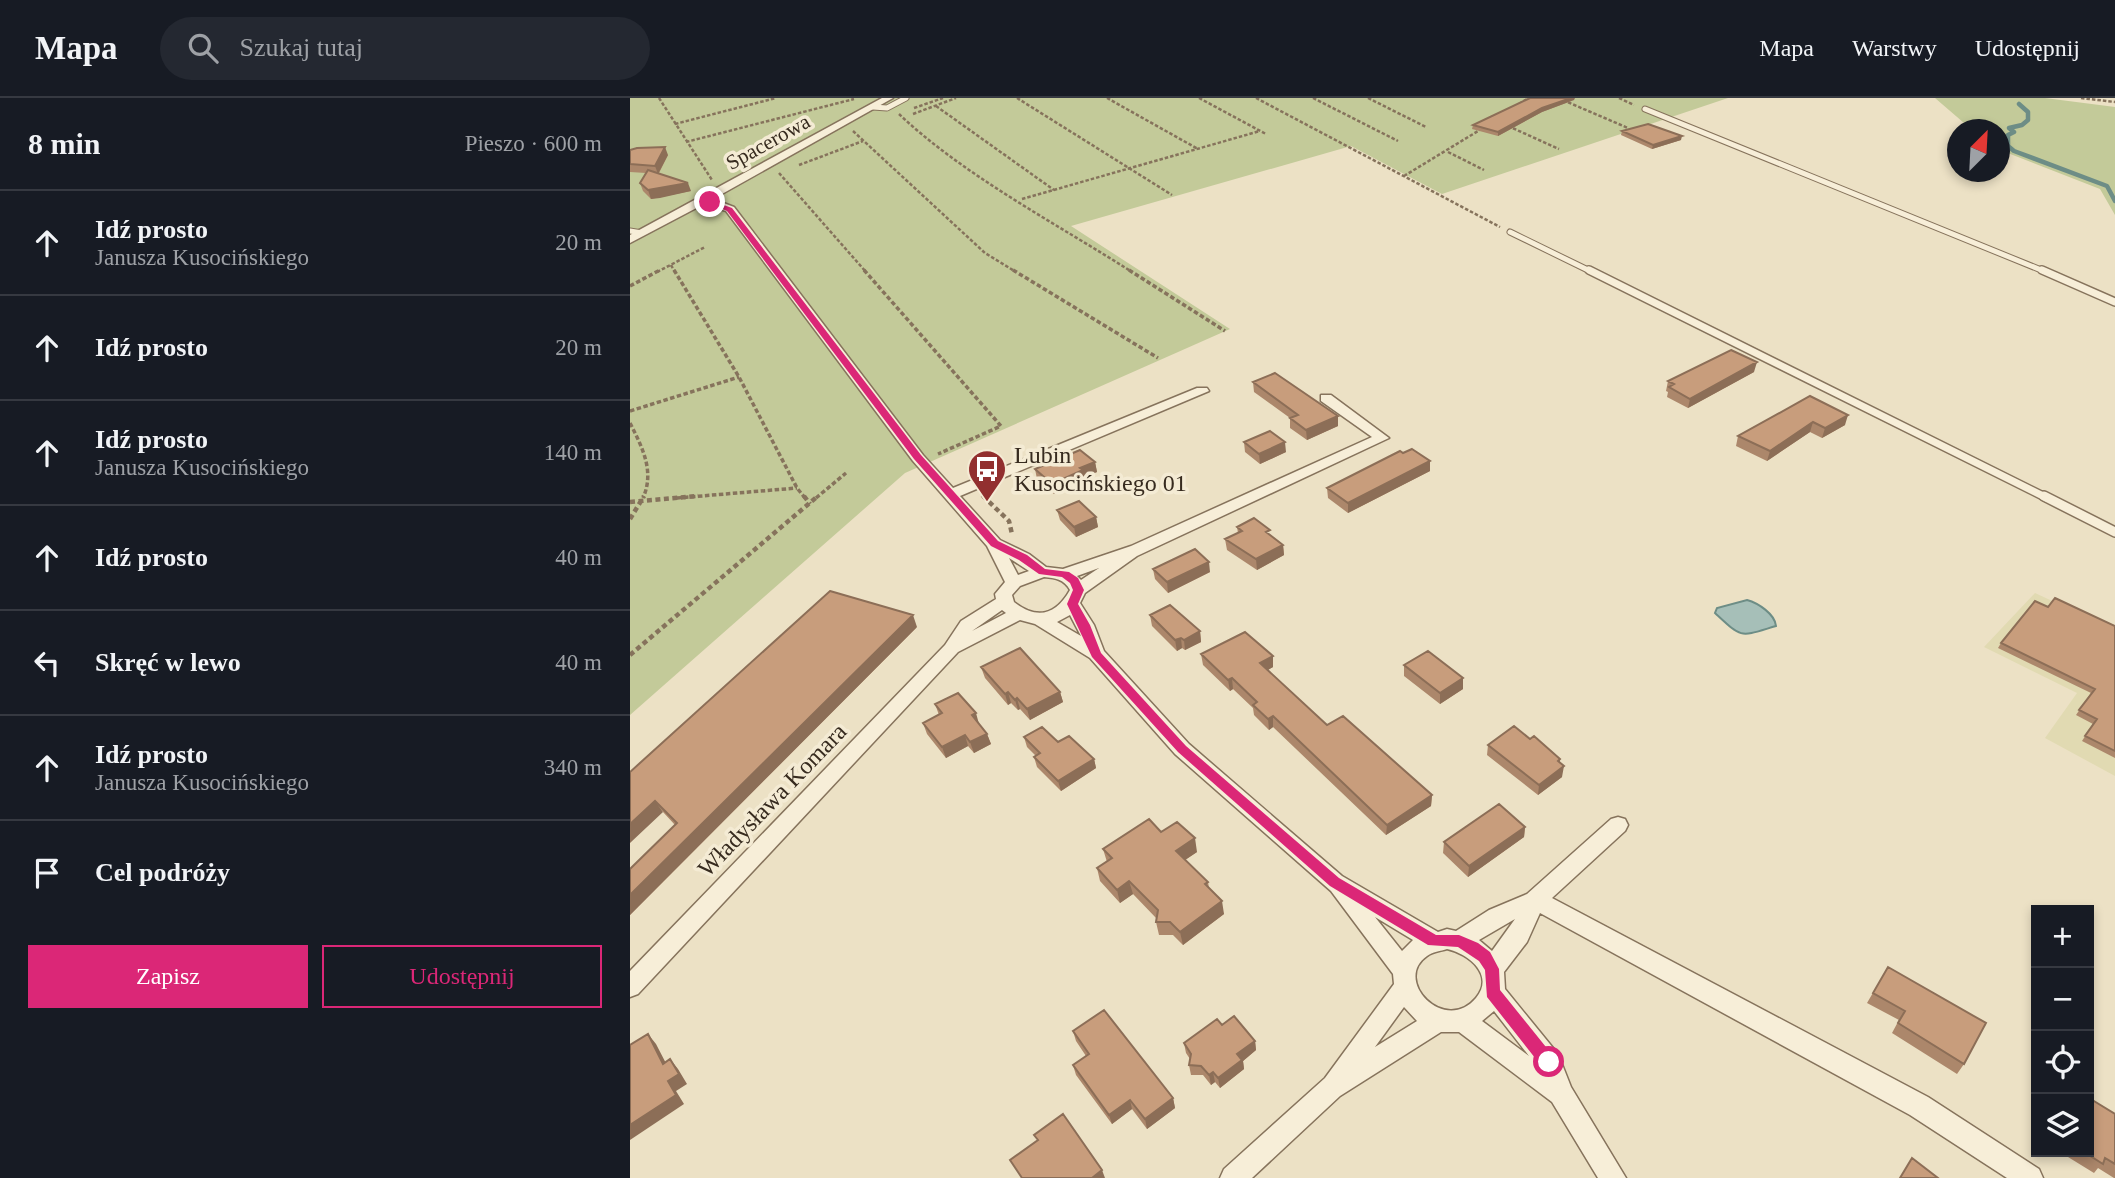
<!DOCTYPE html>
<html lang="pl">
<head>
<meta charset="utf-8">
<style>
  :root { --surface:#171b24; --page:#242831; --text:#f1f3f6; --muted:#9ea1a6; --line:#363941; --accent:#db2777 }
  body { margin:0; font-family:"Times New Roman",serif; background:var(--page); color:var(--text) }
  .controls { position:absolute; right:21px; bottom:21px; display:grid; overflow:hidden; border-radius:0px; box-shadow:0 4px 10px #0003 }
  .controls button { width:63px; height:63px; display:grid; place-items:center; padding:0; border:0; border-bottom:2px solid var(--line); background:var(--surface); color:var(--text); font:35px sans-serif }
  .compass { position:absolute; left:1317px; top:21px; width:63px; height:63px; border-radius:50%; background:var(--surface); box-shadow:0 4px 10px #0003; rotate:24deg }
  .stop { position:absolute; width:21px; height:21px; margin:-16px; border:5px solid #db2777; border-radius:50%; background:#fff }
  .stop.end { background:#db2777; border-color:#fff; box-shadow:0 2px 7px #0008 }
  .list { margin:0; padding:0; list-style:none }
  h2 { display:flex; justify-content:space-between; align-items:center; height:91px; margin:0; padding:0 28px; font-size:30px }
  h2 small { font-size:23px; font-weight:400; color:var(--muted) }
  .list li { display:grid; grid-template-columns:46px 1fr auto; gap:21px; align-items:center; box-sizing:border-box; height:105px; padding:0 28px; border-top:2px solid var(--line) }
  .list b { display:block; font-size:26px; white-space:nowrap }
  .list p { margin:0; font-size:23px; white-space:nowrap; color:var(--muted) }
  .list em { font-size:23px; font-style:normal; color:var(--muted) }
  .actions { display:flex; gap:14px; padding:21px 28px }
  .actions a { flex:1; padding:16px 0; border:2px solid var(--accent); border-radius:0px; text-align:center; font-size:24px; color:var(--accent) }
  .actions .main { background:var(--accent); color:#fff }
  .icon { flex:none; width:38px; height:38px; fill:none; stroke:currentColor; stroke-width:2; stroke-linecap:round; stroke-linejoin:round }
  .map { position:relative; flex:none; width:1485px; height:1080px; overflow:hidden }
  header { display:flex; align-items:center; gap:42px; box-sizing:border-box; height:98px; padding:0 35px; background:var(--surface); border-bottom:2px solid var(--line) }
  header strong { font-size:33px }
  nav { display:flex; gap:38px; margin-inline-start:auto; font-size:24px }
  .search { width:490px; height:63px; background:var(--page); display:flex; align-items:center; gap:18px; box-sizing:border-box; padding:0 24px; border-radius:38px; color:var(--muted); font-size:26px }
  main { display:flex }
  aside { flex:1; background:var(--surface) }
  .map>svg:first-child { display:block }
  .farmland { fill:#e1dab2 }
  .green { fill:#c3ca99 }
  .water { fill:#a6bfb8; stroke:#6d8d86; stroke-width:2 }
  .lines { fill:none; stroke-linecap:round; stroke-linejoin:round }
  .stream { stroke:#6d8d86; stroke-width:4.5 }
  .service-far2-casing { stroke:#86735c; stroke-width:7 }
  .service-far1-casing { stroke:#86735c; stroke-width:10 }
  .service-casing { stroke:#86735c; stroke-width:12 }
  .minor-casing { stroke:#86735c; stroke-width:3 }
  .path-far2 { stroke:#86735c; stroke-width:2.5; stroke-dasharray:3.5 2; stroke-linecap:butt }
  .path-far1 { stroke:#86735c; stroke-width:3.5; stroke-dasharray:4.5 2.5; stroke-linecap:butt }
  .path { stroke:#86735c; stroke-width:4.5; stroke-dasharray:5 3.5; stroke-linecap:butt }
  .service-far2 { stroke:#f7eed8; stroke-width:5 }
  .service-far1 { stroke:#f7eed8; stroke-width:7 }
  .service { stroke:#f7eed8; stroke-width:9 }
  .minor { fill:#f7eed8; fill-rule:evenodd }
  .wall { fill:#ac876b }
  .shaded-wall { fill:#8c6e57 }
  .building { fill:#c89d7c; stroke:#8c6e57; stroke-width:2 }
  .route { fill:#db2777 }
  .labels { text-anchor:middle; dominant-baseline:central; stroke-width:7; stroke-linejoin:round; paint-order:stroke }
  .far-street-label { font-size:21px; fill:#372b1f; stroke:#f4ebd4 }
  .poi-label { font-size:24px; fill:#372b1f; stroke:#f4ebd4; text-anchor:start }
  .street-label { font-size:24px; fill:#372b1f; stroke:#f4ebd4 }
</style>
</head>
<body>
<header>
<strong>Mapa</strong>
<div class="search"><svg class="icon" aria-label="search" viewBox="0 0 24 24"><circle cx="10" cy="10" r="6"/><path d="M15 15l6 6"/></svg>Szukaj tutaj</div>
<nav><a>Mapa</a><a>Warstwy</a><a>Udostępnij</a></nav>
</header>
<main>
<aside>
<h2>8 min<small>Pieszo · 600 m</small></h2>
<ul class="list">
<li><svg class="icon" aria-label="ahead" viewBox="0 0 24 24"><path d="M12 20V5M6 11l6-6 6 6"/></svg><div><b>Idź prosto</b><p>Janusza Kusocińskiego</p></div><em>20 m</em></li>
<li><svg class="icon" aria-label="ahead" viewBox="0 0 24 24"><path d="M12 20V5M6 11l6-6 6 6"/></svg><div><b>Idź prosto</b></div><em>20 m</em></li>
<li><svg class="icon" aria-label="ahead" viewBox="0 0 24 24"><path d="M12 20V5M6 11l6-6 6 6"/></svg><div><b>Idź prosto</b><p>Janusza Kusocińskiego</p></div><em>140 m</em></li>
<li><svg class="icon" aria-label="ahead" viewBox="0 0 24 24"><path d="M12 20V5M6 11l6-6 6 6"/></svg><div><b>Idź prosto</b></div><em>40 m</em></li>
<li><svg class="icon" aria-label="left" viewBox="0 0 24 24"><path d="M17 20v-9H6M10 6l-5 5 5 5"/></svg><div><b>Skręć w lewo</b></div><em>40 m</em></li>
<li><svg class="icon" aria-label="ahead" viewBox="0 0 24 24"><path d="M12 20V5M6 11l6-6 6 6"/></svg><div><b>Idź prosto</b><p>Janusza Kusocińskiego</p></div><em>340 m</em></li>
<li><svg class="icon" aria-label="arrive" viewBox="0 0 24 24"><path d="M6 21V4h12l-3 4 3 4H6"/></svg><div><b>Cel podróży</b></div></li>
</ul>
<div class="actions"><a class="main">Zapisz</a><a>Udostępnij</a></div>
</aside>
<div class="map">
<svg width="1485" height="1080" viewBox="0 0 1485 1080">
  <rect width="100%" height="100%" fill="#ece1c5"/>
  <path class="farmland" d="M1405 495 1485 532V678L1415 640 1447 595 1354 549Z"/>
  <path class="green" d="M0 0H1098L812 96 721 48 441 128 600 231 275 375 0 617Z
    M1305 0H1415L1485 9V117L1470 91 1370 52V32L1341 31Z"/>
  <path class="water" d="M1117 502C1128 505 1145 516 1146 528 1109 539 1113 541 1085 515L1087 510Z"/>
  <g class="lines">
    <path class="stream" d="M1389 6 1398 14V22L1392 27 1379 30 1384 34 1378 37V48L1384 53 1477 88 1485 103"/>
    <defs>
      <path id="service-far2" d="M243 9 257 10 276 0
        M1015 11 1416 174
        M0 133 12 135
        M880 134 962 174"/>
      <path id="service-far1" d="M959 172 1417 400
        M1412 172 1485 204"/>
      <path id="service" d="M1414 398 1485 434"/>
      <path id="minor" d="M252 0H263L83 101 104 109 293 357 323 390 567 290H577L579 293 330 398 370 442 399 456 416 469 433 471 501 448 742 339 691 303V297H701L759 340 507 458 455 495 450 505 464 527 474 553 559 646 712 778 808 834 817 831 826 833 859 812 897 796 981 721 988 719 995 721 998 727 995 733 922 800 1298 999 1409 1071 1413 1080H1377L1280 1017 910 815 897 844 874 874 875 891 928 956 941 989 996 1080H968L922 1004 829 934H811L710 998 622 1080H590L594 1071 695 980 764 886 763 876 701 793 545 656 460 560 405 526 390 522 328 554 8 896 0 899V873L315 547 331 523 366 501 365 496 375 484 357 448 283 363 96 113 74 106 0 145V137ZM379 460 399 473 388 477ZM469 470 451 482 447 478ZM414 479C425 480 434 481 440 492 426 517 407 522 384 504L382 497 390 488ZM372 512 376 515 342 533ZM440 517 451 538 427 524ZM745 819 783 842 772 853ZM885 821 862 853 849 842ZM817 851C839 856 865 877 846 900 815 937 762 882 797 858 802 854 811 853 817 851ZM774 909 787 923 745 949ZM864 913 899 958 852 923Z"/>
    </defs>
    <use href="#service-far2" class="service-far2-casing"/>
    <use href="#service-far1" class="service-far1-casing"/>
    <use href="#service" class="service-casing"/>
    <use href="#minor" class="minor-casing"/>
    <path class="path-far2" d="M29 0 82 82
      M387 0 542 97
      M477 0 568 51
      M569 0 636 36
      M626 0 870 129
      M683 0 768 43
      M738 0 796 29
      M928 0 998 30
      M989 0 1004 7
      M1451 0 1485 4
      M889 6 899 0
      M306 8 424 92
      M284 10 313 0
      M269 16C333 77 427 126 502 174
      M283 16 326 0
      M45 26 146 0
      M878 28 929 51
      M223 33 355 155 386 174
      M56 44 224 1
      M818 54 854 72
      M169 67 233 43
      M149 75 236 174
      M774 78 853 30
      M392 101 630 33
      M41 167 45 174
      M27 174 75 149"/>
    <path class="path-far1" d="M44 172 109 279 167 390 175 400
      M234 172 371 328 308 356
      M383 172 528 260
      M499 172 595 233
      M0 188 30 172
      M0 313 109 279
      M0 325C12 349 25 373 13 400
      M352 397 355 400
      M47 400 167 390
      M186 400 216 375"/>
    <path class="path" d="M174 398 180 406
      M353 398 379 423 382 436
      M0 404 68 398
      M0 421 14 398
      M0 557 188 398"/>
    <use href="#service-far2" class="service-far2"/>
    <use href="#service-far1" class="service-far1"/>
    <use href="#service" class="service"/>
    <use href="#minor" class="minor"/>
  </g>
  <path class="wall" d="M944 2 912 14 868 38 842 31 843 27Z
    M992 33 1051 42 1022 51 991 37Z
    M0 52 38 57 29 75 61 93 21 101 13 93 10 85 16 75 0 74Z
    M1124 274 1058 310 1037 299 1038 294 1036 293 1038 283Z
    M623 284 708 328 677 342 660 330V320L624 294Z
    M1180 298 1215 327 1192 340 1180 334 1137 363 1106 348 1108 338Z
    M614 344 656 354 630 366 615 354Z
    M773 355 800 363V373L718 415 698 400 697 390Z
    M465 364 467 374 454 379 455 383 424 396 407 381 405 371Z
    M427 412 466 419 468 429 446 439 430 422Z
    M607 429 653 447 654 457 627 472 597 452 595 441 608 435Z
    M523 471 580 474 538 495 525 481Z
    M1418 509 1485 528V660L1452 643 1463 626 1446 617 1461 595 1368 550 1371 545Z
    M520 517 570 533 571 544 555 552 552 550 547 553 522 528Z
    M287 529 0 817V771L45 727 33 714 0 674Z
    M571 556 643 569 638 572 697 627 802 697 801 708 756 737 643 629 639 632 624 617 623 610 603 591 600 593 573 567Z
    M774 567 833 580V591L810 606 774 578Z
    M351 569 430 594 433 604 400 622 390 611 388 612 381 605 378 607 355 580Z
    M305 606 349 626 357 636 361 646 344 655 338 648 316 660 297 636 293 625 309 617Z
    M394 639 428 644 464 661 466 670 431 693 407 669 404 659 406 658 397 649Z
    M900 641 930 661V665L932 679 908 697 857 657 858 647Z
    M895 729 894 739 838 779 813 755 814 744Z
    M531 734 567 754 555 762 578 784 579 790 594 816 553 847 543 837H529L526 824 527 821 503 796 490 805 470 783 467 770 477 764 473 751Z
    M1258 869 1334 966 1327 976 1262 935 1269 922 1237 905Z
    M592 927 625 943 626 952 613 963 614 971 590 990 585 984 581 987 573 977H561L559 967 560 961 556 955 554 945Z
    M443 933 543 1000 545 1010 517 1031 502 1011 482 1026 446 977 443 967 456 958 446 943Z
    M1485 1016V1080H1484L1468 1070 1464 1075 1438 1059 1440 1054H1459Z"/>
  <path class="shaded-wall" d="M941 0H945L944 2 912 14 868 38V34L912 10Z
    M1052 38 1051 42 1022 51 1023 47Z
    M35 49 38 57 28 76 25 68Z
    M58 85 61 93 30 100 21 101 18 92Z
    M1127 264 1124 274 1058 310 1060 301Z
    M1218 317 1215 327 1192 340 1195 330Z
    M708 318V328L677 342 676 332Z
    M1183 324 1180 334 1137 363 1140 353Z
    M655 344 656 354 630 366 629 356Z
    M800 363V373L718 415V405Z
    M465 364 467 374 454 379 455 383 424 396 422 386 450 370Z
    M466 419 468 429 446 439 444 429Z
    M653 447 654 457 627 472 626 461Z
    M579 464 580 474 538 495 537 484Z
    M283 517 287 529 0 817V797Z
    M570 533 571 544 555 552 554 542Z
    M551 540 552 550 547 553 545 542Z
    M643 558V569L631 576 630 565Z
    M602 580 603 591 600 593 598 582Z
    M833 580V591L810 606V595Z
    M378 594 381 605 378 607 375 596Z
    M430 594 433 604 400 622 397 611Z
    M387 600 390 611 388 612 385 602Z
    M346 615 349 626 345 628 342 617Z
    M643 618V629L639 632 638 621Z
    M357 636 361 646 344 655 340 644Z
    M335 637 338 648 316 660 312 649Z
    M464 661 466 670 431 693 428 683Z
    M934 668 932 679 908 697 909 687Z
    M802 697 801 708 756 737 757 727Z
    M25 703 33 714 0 745V726Z
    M895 729 894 739 838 779 839 768Z
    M565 740 567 754 549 766 546 753Z
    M499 783 503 796 490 805 487 792Z
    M592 803 594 816 553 847 550 834Z
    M18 936 26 946 41 975 33 966Z
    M625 943 626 952 613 963 614 971 590 990 588 980 607 956Z
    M40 961 48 971 57 986 46 993 54 1006 0 1042V1027Z
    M583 974 585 984 581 987 579 977Z
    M543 1000 545 1010 517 1031 515 1021Z
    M500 1002 502 1011 482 1026 479 1017Z
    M472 1072 475 1080H462Z"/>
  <path class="building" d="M900 0H941L912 10 868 34 843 27Z
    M1018 26 1052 38 1023 47 992 33Z
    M35 49 25 68 0 66V52L7 50Z
    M18 72 58 85 18 92 10 85Z
    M1101 252 1127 264 1060 301 1039 289 1044 286 1038 283Z
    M645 275 708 318 676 332 660 320 668 317 623 284Z
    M1180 298 1218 317 1195 330 1183 324 1140 353 1108 338Z
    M640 333 655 344 629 356 614 344Z
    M782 351 800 363 718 405 697 390 770 353 773 355Z
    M450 352 465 364 450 370 453 372 422 386 405 371Z
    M449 403 466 419 444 429 427 412Z
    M624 420 640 432 636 434 653 447 626 461 595 441 612 433 607 429Z
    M565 451 579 464 537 484 523 471Z
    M200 493 283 517 0 797V771L47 725 25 703 0 726V674Z
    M1425 500 1485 528V653L1455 638 1467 621 1449 612 1465 591 1371 545 1405 503 1418 509Z
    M540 507 570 533 554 542 551 540 545 542 520 517Z
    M615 534 643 558 630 565 697 627 713 618 802 697 757 727 643 618 638 621 623 607 627 604 602 580 598 582 571 556Z
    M390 550 430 594 397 611 387 600 385 602 378 594 375 596 351 569Z
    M798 553 833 580 810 595 774 567Z
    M328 595 346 615 342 617 357 636 340 644 335 637 312 649 293 625 312 615 305 606Z
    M884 628 900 641 904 638 930 661 928 663 934 668 909 687 858 647Z
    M412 629 428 644 439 638 464 661 428 683 404 659 410 655 394 639Z
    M869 706 895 729 839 768 814 744Z
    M519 721 531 734 547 724 565 740 546 753 578 784 575 786 592 803 550 834 540 824H526L528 812 499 783 487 792 467 770 482 760 473 751Z
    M1258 869 1356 925 1334 966 1268 925 1275 913 1243 895Z
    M474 912 543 1000 515 1021 500 1002 479 1017 443 967 459 956 443 933Z
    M604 918 625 943 607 956 612 962 588 980 583 974 579 977 571 968 559 967 561 956 554 945 587 921 592 927Z
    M18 936 33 966 40 961 49 976 38 983 46 997 0 1027V947Z
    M1459 1000 1485 1016V1066L1475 1060 1473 1066 1454 1054H1459Z
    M433 1016 472 1072 462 1080H392L380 1062 408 1042 404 1037Z
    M1282 1060 1308 1080H1270Z"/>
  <path class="route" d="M80 102 102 110 291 357 368 443 397 457 415 471 439 474 448 480 454 492 448 506 460 527 471 555 556 648 709 780 806 837H829L848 845 860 854 869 871 870 892 924 959 926 964 924 970 919 972 913 970 857 899 855 872 849 863 828 849 798 847 700 788 548 654 462 559 437 506 443 492 440 485 432 479 409 476 389 462 361 448 284 361 97 113 78 105Z"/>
  <defs>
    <symbol id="bus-pin" viewBox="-11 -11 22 30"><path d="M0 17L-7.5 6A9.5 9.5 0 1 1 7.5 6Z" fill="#922f2f" stroke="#f4ebd4"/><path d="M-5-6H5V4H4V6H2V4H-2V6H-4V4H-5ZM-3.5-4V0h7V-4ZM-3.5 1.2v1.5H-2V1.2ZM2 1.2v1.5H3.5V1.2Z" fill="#fff"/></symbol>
  </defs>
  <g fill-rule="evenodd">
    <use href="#bus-pin" x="335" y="349" width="44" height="60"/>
  </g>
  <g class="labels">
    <g class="far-street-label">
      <text transform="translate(138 44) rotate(-29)">Spacerowa</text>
    </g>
    <g class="poi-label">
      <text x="384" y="357">Lubin<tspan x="384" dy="28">Kusocińskiego 01</tspan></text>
    </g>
    <g class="street-label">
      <text transform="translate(142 702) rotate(-46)">Władysława Komara</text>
    </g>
  </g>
</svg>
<div class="controls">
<button>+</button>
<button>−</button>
<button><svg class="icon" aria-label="locate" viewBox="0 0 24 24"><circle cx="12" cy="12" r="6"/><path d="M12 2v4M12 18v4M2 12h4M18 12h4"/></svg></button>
<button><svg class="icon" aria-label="layers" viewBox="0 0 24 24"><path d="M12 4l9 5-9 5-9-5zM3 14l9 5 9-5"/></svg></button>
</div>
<svg class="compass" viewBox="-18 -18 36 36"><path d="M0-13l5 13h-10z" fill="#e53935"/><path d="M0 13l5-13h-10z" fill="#9ea1a6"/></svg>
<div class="stop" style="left:919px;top:964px"></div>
<div class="stop end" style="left:80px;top:104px"></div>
</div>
</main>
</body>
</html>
